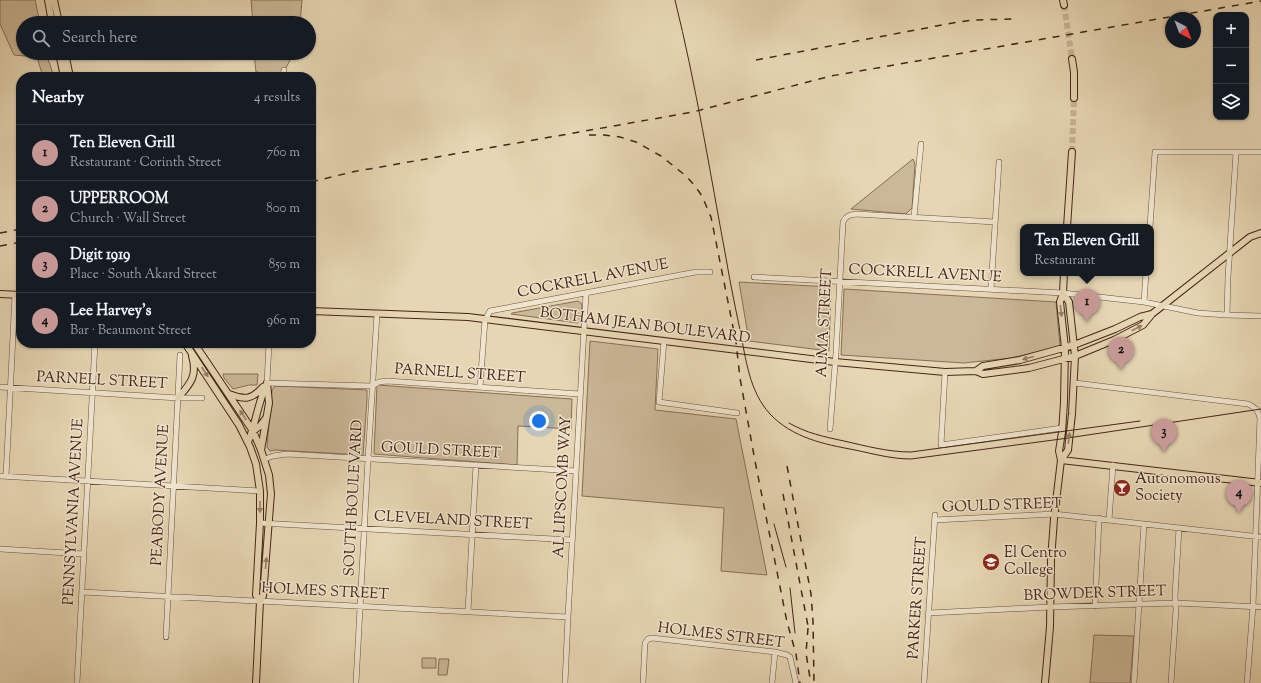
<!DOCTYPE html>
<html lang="en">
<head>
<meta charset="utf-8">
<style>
  :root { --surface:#171b24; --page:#20242c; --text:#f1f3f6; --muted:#9ea1a6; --line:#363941; --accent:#c59692 }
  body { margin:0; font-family:"Sorts Mill Goudy",serif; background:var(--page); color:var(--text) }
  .controls { position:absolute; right:12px; top:12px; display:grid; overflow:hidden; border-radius:8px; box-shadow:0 1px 3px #0004 }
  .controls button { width:36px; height:36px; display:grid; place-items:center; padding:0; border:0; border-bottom:1px solid var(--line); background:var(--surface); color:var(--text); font:20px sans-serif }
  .compass { position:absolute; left:1165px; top:12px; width:36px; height:36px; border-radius:50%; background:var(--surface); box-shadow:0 1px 3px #0004; rotate:138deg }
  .you { position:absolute; left:539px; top:421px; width:14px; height:14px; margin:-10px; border:3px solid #fff; border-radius:50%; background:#1a73e8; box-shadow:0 0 0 6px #1a73e833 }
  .badge { display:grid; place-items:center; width:26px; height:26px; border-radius:50%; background:var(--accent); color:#111; font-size:13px; font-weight:700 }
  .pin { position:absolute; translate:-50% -33px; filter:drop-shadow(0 1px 2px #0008) }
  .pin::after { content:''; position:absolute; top:21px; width:14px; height:12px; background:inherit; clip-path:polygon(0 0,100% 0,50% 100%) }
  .popup { position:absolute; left:1020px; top:224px; width:134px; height:52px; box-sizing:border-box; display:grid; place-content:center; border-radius:8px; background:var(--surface); filter:drop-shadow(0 1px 3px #0005); font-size:13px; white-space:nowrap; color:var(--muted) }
  .popup b { font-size:15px; color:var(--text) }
  .popup::after { content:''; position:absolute; left:50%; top:100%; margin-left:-8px; border:8px solid transparent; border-top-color:var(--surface) }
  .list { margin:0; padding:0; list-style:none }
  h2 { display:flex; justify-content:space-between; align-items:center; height:52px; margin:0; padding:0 16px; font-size:17px }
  h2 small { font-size:13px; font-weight:400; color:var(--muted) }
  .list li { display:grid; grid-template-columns:26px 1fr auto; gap:12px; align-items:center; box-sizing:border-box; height:56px; padding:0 16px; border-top:1px solid var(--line) }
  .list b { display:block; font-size:15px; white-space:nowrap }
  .list p { margin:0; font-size:13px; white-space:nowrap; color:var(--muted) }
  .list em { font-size:13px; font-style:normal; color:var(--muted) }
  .icon { flex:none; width:22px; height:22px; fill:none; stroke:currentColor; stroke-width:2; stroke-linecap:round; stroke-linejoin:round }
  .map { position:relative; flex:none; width:1261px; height:683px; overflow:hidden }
  .search { position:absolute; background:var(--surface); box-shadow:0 1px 3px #0004; left:16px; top:16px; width:300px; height:44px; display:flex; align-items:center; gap:10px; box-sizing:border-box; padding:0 14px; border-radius:22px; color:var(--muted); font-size:15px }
  .panel { position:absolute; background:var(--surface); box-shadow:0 1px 3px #0004; left:16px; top:72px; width:300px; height:276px; border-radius:16px }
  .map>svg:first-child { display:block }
  .green { fill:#cbb898; stroke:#886e58 }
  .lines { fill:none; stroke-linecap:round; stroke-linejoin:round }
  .major-tunnel { stroke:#c6b294; stroke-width:6; stroke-dasharray:6 3; stroke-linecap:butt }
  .minor-casing { stroke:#6e503e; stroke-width:6 }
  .major-casing { stroke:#462417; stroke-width:8 }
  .minor { stroke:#efe4ce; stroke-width:5 }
  .major { stroke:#e6d6b3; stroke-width:6 }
  .tram { stroke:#462417; stroke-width:1 }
  .rail { stroke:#462417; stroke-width:1.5; stroke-dasharray:7 7; stroke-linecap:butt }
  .oneway { fill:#967d65 }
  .labels { text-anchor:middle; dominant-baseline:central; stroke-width:3; stroke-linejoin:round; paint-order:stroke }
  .street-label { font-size:15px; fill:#462417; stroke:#efe4ce }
  .poi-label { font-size:15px; fill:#462417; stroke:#efe4ce; text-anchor:start }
</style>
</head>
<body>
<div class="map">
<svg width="1261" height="683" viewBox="0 0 1261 683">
  <rect width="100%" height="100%" fill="#e6d6b3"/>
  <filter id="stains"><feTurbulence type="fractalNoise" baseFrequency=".005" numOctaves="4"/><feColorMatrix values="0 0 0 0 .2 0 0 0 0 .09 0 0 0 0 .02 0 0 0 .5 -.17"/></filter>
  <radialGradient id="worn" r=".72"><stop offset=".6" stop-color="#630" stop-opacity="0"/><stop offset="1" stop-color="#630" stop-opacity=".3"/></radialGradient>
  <path class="green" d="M0 0H35L40 23H23V53H46L54 77H43L37 57 14 55 0 24Z
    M251 0H302L300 23H253Z
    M254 53H294L282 75 256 72Z
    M913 159 915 164 912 208 906 214 851 209Z
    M739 282 831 287 829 351 749 341Z
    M844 289 1056 302 1060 346 1011 358 964 363 841 355Z
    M578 301 581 303 582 306 579 322 578 323 511 314 512 313Z
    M590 341 658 349 655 410 736 419 767 575 721 571 724 508 582 496Z
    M223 374H258L257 385H249L233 389 224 378Z
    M377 385 572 399 571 429 518 426 517 465 374 454Z
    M277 386 367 390V399L363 455 275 450 270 451 267 447 272 390 274 387Z
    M1094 635 1134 636 1130 683H1090Z
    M422 658H436V668H422Z
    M439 659H449L447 675H438Z"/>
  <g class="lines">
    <path class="major-tunnel" d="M1064 5 1072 59
      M1072 152 1074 98"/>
    <defs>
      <path id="minor" d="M283 77 284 70
        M914 217 921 144
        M1150 227 1155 152H1261
        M754 277 1063 293 1144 302 1198 313 1227 315 1261 316
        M991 289 999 162
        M1144 302 1146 273
        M1227 315 1228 277 1236 153
        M664 341 659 402 737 413
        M269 343 267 383 372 386 379 382 387 381 580 394
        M945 372 941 445 1062 428
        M1075 383 1248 404C1255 407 1258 410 1260 418L1253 606 1247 683
        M0 387 178 398H202
        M480 387 485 320 490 311 696 272H710
        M830 429 836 353 843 222C846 216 849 215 856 214L995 222
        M265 459 273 456 287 454 576 471
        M0 476 260 491
        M6 476 15 295
        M935 520 1054 514 1261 537
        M1109 520 1113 465
        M260 523 572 540
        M0 549 84 554
        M82 592 568 617
        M1095 606 1099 518
        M468 611 476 465
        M929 613 1050 607 1176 603 1261 607
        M166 637 180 355
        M77 683 95 343
        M356 683 368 459 377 314
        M565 683 568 617 586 293
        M643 683 645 643 648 639 652 638 775 652 787 655 790 657 796 683
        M772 683 775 652
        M924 683 935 515
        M1134 683 1144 524
        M1171 683 1176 609 1175 596 1179 528"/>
      <path id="major" d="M48 0 52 23
        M54 0 59 23
        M1063 0 1064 5
        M59 53 64 77
        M65 53 70 77
        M1072 59 1074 72V98
        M1067 227 1072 152
        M0 294 21 295
        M311 311 468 317 835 362 945 372 976 371 983 374 1029 368 1075 356 1114 340 1143 325 1152 314 1250 237 1261 233
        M185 343 239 425 250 447 256 464 260 491V523L256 595 260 601
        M194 343 253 431 261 450 269 475 271 494 270 506 263 596 260 601 256 683
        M976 371 983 366 1020 360 1074 345 1115 329 1140 317 1152 314
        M229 394C245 400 251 400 263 387
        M178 398C190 384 198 376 192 356
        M253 431 260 426 266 418
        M248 442C256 423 258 402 267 383
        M261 450 269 403 267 383
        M1061 460 1261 483
        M1061 460 1068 450 1072 414 1075 356 1069 302 1063 293
        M1045 683 1050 627 1051 560 1054 519 1061 460 1059 451 1062 432 1064 402 1065 348 1060 302 1063 293 1064 273"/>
    </defs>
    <use href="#minor" class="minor-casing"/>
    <use href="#major" class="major-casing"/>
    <use href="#minor" class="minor"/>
    <use href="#major" class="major"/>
    <path class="tram" d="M675 0C696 85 710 172 726 258 730 282 735 306 740 330 746 359 749 391 770 414 793 438 823 444 855 450 874 454 892 459 911 459L1061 439 1261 409
      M789 423C806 433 825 437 844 441 866 446 888 452 911 452L1140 421
      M774 524 786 567
      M790 588 795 633"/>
    <path class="rail" d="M756 60 958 22 974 20 1016 19
      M589 135H604L620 137 636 142 661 156 686 176 695 186 702 196 711 217 736 342 740 378 755 461 787 622 796 654 800 683
      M311 182 352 172 693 112 831 76 1261 1
      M0 233 21 229
      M0 246 21 242
      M787 466 811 594 813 621 814 683
      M783 494 808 626
      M808 628 806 653 810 678"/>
  </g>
  <defs><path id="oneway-solid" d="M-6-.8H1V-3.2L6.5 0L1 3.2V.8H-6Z"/></defs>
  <g class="oneway">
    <use href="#oneway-solid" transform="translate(1061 311) rotate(83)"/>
    <use href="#oneway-solid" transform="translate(1137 328) rotate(-27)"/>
    <use href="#oneway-solid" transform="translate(1028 358) rotate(165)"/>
    <use href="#oneway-solid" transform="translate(205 372) rotate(57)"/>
    <use href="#oneway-solid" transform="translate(243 415) rotate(-123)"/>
    <use href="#oneway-solid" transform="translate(1069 438) rotate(-83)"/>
    <use href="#oneway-solid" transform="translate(260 507) rotate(90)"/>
    <use href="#oneway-solid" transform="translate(266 563) rotate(-85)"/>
  </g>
  <defs>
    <symbol id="bar-disc" viewBox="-11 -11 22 22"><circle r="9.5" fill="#8f2418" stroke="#efe4ce"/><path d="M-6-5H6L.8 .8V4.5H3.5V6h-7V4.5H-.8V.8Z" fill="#fff"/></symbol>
    <symbol id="university-disc" viewBox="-11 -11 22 22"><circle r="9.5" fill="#8f2418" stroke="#efe4ce"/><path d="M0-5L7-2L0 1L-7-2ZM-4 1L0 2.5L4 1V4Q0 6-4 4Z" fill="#fff"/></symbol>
  </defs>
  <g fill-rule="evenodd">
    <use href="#bar-disc" x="1112" y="478" width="20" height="20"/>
    <use href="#university-disc" x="981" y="552" width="20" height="20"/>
  </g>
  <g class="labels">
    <g class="street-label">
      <text transform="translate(925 274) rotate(3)">COCKRELL AVENUE</text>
      <text transform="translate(593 279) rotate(-11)">COCKRELL AVENUE</text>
      <text transform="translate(825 323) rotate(-87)">ALMA STREET</text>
      <text transform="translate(645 326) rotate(7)">BOTHAM JEAN BOULEVARD</text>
      <text transform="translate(460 374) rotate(4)">PARNELL STREET</text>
      <text transform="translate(102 381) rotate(3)">PARNELL STREET</text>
      <text transform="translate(441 451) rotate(3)">GOULD STREET</text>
      <text transform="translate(563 487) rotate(-87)">AL LIPSCOMB WAY</text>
      <text transform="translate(161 495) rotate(-87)">PEABODY AVENUE</text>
      <text transform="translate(354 498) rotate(-87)">SOUTH BOULEVARD</text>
      <text transform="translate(1002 506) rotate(-2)">GOULD STREET</text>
      <text transform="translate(74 512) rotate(-87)">PENNSYLVANIA AVENUE</text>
      <text transform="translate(453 521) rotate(3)">CLEVELAND STREET</text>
      <text transform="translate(325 592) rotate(3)">HOLMES STREET</text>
      <text transform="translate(1095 594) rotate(-2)">BROWDER STREET</text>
      <text transform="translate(918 598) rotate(-86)">PARKER STREET</text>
      <text transform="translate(721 636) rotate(7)">HOLMES STREET</text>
    </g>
    <g class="poi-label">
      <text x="1135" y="479">Autonomous<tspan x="1135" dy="17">Society</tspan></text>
      <text x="1004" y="553">El Centro<tspan x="1004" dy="17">College</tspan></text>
    </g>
  </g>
  <rect width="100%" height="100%" filter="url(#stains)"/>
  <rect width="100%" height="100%" fill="url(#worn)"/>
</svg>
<div class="controls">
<button>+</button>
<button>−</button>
<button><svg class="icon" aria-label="layers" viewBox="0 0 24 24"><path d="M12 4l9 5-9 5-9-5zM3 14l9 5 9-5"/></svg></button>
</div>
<svg class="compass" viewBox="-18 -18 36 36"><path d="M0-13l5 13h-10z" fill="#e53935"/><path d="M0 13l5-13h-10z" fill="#9ea1a6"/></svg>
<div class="you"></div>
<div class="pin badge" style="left:1087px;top:322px">1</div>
<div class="popup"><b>Ten Eleven Grill</b>Restaurant</div>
<div class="pin badge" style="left:1121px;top:370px">2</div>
<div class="pin badge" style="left:1164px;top:452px">3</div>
<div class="pin badge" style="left:1239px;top:513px">4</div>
<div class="search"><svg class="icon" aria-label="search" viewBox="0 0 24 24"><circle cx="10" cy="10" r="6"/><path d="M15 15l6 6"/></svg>Search here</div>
<section class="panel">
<h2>Nearby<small>4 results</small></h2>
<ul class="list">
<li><span class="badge">1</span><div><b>Ten Eleven Grill</b><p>Restaurant · Corinth Street</p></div><em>760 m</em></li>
<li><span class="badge">2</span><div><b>UPPERROOM</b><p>Church · Wall Street</p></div><em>800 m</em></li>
<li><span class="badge">3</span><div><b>Digit 1919</b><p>Place · South Akard Street</p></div><em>850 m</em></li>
<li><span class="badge">4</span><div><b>Lee Harvey's</b><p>Bar · Beaumont Street</p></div><em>960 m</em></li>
</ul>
</section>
</div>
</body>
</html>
